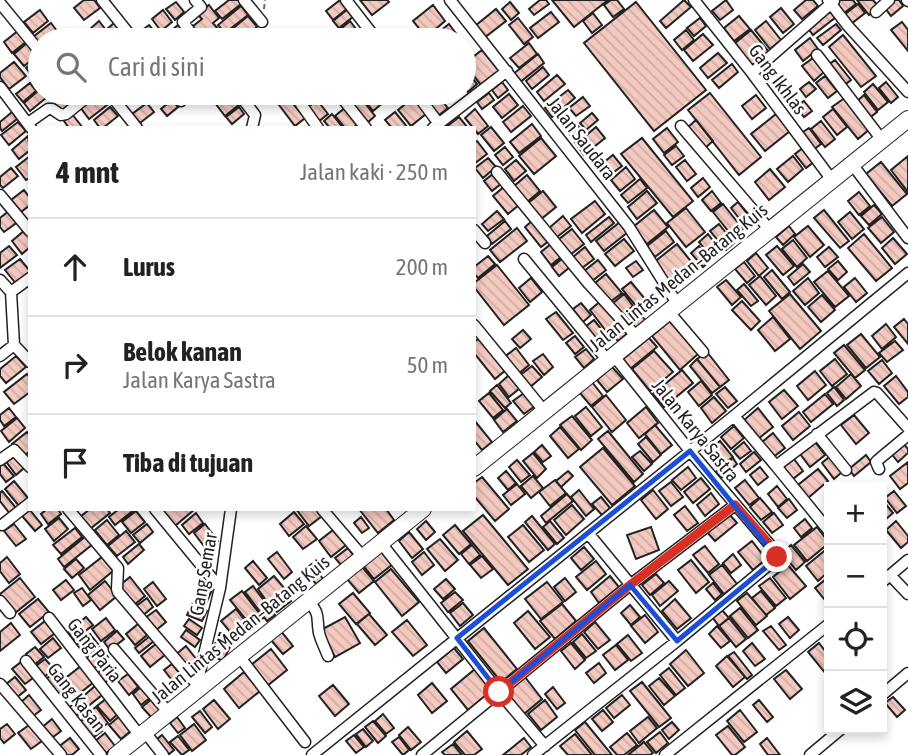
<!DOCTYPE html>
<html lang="id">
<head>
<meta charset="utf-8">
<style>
  :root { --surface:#fff; --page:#f6f6f6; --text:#222; --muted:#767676; --line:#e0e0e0 }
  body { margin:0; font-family:"Asap Condensed",sans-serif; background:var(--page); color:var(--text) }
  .controls { position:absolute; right:21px; bottom:21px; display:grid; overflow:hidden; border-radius:0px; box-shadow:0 4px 10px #0003 }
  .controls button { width:63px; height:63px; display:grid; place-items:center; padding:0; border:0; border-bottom:2px solid var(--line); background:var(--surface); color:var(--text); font:35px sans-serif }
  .stop { position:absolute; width:21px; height:21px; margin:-16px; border:5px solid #d93025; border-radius:50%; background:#fff }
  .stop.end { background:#d93025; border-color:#fff; box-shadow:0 2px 7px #0008 }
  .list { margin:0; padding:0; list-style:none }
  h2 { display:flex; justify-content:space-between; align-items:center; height:91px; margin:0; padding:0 28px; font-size:30px }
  h2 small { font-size:23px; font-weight:400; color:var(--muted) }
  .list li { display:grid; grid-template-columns:46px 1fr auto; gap:21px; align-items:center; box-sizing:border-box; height:98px; padding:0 28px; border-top:2px solid var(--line) }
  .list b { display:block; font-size:26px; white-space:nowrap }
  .list p { margin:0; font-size:23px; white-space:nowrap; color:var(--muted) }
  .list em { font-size:23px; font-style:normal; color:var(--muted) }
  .icon { flex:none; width:38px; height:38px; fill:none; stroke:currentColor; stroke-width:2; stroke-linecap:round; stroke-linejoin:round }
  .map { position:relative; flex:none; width:908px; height:755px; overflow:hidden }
  .search { position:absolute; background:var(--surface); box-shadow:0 4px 10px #0003; left:28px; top:28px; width:448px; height:77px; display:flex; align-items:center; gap:18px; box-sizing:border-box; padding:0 24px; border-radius:38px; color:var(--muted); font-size:26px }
  .panel { position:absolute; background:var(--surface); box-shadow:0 4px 10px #0003; left:28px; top:126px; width:448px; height:385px; border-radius:0px }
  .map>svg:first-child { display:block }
  .building { fill:url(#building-back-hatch); stroke:#222; stroke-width:2 }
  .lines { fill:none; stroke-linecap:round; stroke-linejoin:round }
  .minor-casing { stroke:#222; stroke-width:13 }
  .highway-casing { stroke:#222; stroke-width:18 }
  .path { stroke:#646464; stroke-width:2; stroke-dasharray:5 3.5; stroke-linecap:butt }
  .minor { stroke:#fff; stroke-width:10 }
  .highway { stroke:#fff; stroke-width:16 }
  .route { stroke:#d93025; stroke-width:9 }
  .marked { fill:none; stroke:#1d4ed8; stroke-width:5; stroke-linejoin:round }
  .labels { text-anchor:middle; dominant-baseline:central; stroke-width:5; stroke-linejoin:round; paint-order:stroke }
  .street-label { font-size:19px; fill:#222; stroke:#fff }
</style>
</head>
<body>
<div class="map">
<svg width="908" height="755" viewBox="0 0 908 755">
  <defs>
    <pattern id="building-back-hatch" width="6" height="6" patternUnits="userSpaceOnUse" patternTransform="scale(1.75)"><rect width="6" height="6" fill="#f3c9c0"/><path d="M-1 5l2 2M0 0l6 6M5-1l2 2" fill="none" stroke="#d0aca5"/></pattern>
  </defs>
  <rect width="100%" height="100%" fill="#fff"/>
  <path class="building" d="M84 0H94L100 8 84 20 74 8Z
    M229 0H238L241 4 222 19 215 11Z
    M340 0 348 8 333 20 326 11Z
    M360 0H387L389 2 372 15Z
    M540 0H546L549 4 534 15 529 9Z
    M552 0H608L574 27Z
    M611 0H617L624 9 613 17 604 5Z
    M684 0 691 7 666 28 660 21Z
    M726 0 733 10 720 20 712 11Z
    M806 0H813L818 6 802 19 794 10Z
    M837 0H853L856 4 844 13 835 2Z
    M857 0H873L879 7 869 15Z
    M895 0H899L903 6 891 16 885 8Z
    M176 2 184 12 175 20 166 9Z
    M510 2 519 13 511 20 502 9Z
    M636 2 706 90 654 131 584 43Z
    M858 4 865 13 851 24 844 15Z
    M209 5 219 18 213 23 219 30 206 40H203L192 27 202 19 197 14Z
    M433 5 445 21 426 37 413 21Z
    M241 6 248 15 225 33 218 25Z
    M781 8 794 24 783 33 770 17Z
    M348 9 354 16 339 28 333 21Z
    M496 9 506 21 484 38 475 26Z
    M40 10 48 21 33 33 24 22Z
    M163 10 172 22 161 31 152 19Z
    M830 10 836 17 813 35 807 27Z
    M551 12 559 22 538 38 530 28Z
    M593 13 602 25 592 33 583 21Z
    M248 16 257 27 240 40H231L226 34Z
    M739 16 750 29 734 41 724 28Z
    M518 18 533 37 524 44 509 25Z
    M700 18 706 26 694 36 687 28Z
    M99 21 106 30 114 23 121 32 110 40H99L90 29Z
    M350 21 356 29 340 40 335 34Z
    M766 21 781 40 770 49 755 30Z
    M902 22 908 30V51L891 30Z
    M51 23 60 35 53 40H40V46L33 37Z
    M449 24 460 39 458 40H429Z
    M836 24 841 30 823 45 817 38Z
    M149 25 158 36 153 40H138L134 36Z
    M178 25 189 38 186 40H168L165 36Z
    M362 28 369 37 364 40H347Z
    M19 30 27 41 12 53 4 42Z
    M686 30 694 40 682 50 674 40Z
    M751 30 769 52 751 66 734 44Z
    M703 34 713 45 693 61 684 50Z
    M843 35 876 76 861 87 829 47Z
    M810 38 818 49 803 61 795 50Z
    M27 43 37 56 24 66 14 54Z
    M529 43 537 54 519 68 510 58Z
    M482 50 499 71 481 85 464 64Z
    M718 53 727 63 708 78 700 68Z
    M538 54 544 63 519 83 512 75Z
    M40 57V73L34 78 26 68Z
    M813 58 824 72 814 81 802 66Z
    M835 60 851 80 843 86 827 66Z
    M14 62 26 76 9 89 0 77V73Z
    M732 64 738 72 719 88 712 80Z
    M543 67 549 75 532 89 526 81Z
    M464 68 477 84 468 92 464 87Z
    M557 75 565 84 544 101 537 92Z
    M825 76 837 91 828 98 816 83Z
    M502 82 508 90 498 98 492 90Z
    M809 82 816 89 806 97 800 89Z
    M886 82 898 97 891 103 879 88Z
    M30 83 36 91 23 102 16 94Z
    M873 84 888 102 878 110 864 92Z
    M39 90 46 98 30 111 24 103Z
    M568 90 575 98 552 117 545 108Z
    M46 93H68L74 100 61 111Z
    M98 93H104L111 102 89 119 80 107Z
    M228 93H232L240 104 225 116 215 103Z
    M357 93 375 116 366 124 347 100Z
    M359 93H378L385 101 373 111Z
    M423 93H435L448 108 438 116 420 95Z
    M489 93 494 100 482 109 477 102Z
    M710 93 761 157 739 175 688 110Z
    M285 94 305 118 295 126 276 101Z
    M509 94 518 105 502 118 493 107Z
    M756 95 766 108 752 119 742 106Z
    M864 95 877 112 868 119 855 103Z
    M414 97 427 113 411 126 398 110Z
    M583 97 590 106 576 116 569 108Z
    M846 97 871 128 858 139 832 107Z
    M172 100 178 107 167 116 161 109Z
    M317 100 328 114 318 122 307 108Z
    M804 101 812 111 804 117 796 107Z
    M147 103 154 112 140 123 132 114Z
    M523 106 531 116 511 132 503 122Z
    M110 107 118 116 103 128H100L94 120Z
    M239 107 244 114 232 124 226 117Z
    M346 107 359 123 353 128H345L335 116Z
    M475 109 488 126 478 134 465 118Z
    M833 109 847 127 837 135 823 117Z
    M12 112 17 119 2 131 0 128V122Z
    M395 112 408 128H392L385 120Z
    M565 112 575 123 566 130 557 119Z
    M592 113 598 120 586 130 580 123Z
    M72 114 83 128H69L64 121Z
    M332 114 343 128H330L324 121Z
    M776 114 790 131 765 151 751 134Z
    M459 117 468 128H445Z
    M696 120 713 141 705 148 688 127Z
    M821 121 835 139 825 147 811 129Z
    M18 122 26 131 9 145 1 135Z
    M532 124 541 136 519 153 510 142Z
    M578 126 585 134 575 142 569 133Z
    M491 127 504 143 494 151 481 135Z
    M596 127 605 138 584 155 576 144Z
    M667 128 678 142 664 153 653 139Z
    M809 128 821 144 813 150 800 134Z
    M28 136 30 150 19 159 12 150Z
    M541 138 556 156 534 174 519 156Z
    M642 138 693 201 673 217 621 154Z
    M477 141 487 154 474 164V143Z
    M676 146 684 156 672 165 664 155Z
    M505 147 513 157 503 165 495 155Z
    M804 147 815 161 806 168 795 154Z
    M613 155 622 166 607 177 599 166Z
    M30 156V178L26 180 16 167Z
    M793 156 803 169 788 182 777 169Z
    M908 156V192L891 170Z
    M488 158 496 167 483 178 475 168Z
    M516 160 526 171 514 181 505 169Z
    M685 160 696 174 687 181 676 167Z
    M881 162 907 194 892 206 866 174Z
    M626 167 635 179 620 191 611 180Z
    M11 168 18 176 3 188 0 185V177Z
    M770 169 785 187 769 200 755 182Z
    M494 173 502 183 492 191 484 181Z
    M527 175 540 191 526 203 513 187Z
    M703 178 710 187 698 197 691 188Z
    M640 179 647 188 628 203 621 195Z
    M505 186 520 204 508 214 493 196Z
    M24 190 30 198V205L21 212 11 200Z
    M543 191 556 207 540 220 527 204Z
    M647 191 657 203 637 219 628 207Z
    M712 191 721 203 711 211 702 200Z
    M859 192 870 206 859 215 848 201Z
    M595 201 605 214 582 233 571 219Z
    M738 202 755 224 748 230 731 208Z
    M723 204 743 229 733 237 713 212Z
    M874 205 882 214 869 225 861 216Z
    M686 208 705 232 686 247 667 223Z
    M10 210 19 221 4 232 0 227V218Z
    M654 210 668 227 647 244 633 227Z
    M824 210 849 241 840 248 814 218Z
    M497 211 504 219 488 231 482 224Z
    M850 212 864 229 852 239 838 222Z
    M563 216 571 226 557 237 549 228Z
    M609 217 614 223 591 242 586 235Z
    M882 217 894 232 881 243 868 228Z
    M533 220 550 240 541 247 525 227Z
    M505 221 511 229 492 244 487 236Z
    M620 222 628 232 604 251 596 241Z
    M719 224 734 243 726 250 710 231Z
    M789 226 795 234 783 245 776 237Z
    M808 226 824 245 810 257 794 237Z
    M517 228 527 241 500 262 490 250Z
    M572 229 584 244 570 255 558 240Z
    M25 230 30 236V247L22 254 12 241Z
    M666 231 674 242 655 257 647 246Z
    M708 234 721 251 712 258 699 242Z
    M864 234 892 268 876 281 848 248Z
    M893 238 907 254 895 264 882 248Z
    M624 239 634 251 615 266 605 254Z
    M793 240 807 258 797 267 782 249Z
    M551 244 561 257 551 265 541 252Z
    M677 244 698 270 674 289 653 263Z
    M9 246 17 255 0 268V253Z
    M699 246 710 261 703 267 691 253Z
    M777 246 794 266 783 275 766 255Z
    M585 247 594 259 582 268 573 257Z
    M829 247 838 257 825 267 817 257Z
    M756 253 768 268 759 276 747 261Z
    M488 256 495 264 478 278 474 273V267Z
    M563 258 570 267 559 276 552 267Z
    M20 259 30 271V276L17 285 5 270Z
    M598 260 606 270 591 282 583 272Z
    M636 261 643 270 633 277 626 268Z
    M838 261 847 272 838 280 828 269Z
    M744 262 755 276 747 283 735 269Z
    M803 264 810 272 794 285 788 277Z
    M497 265 529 305 504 325 474 287V283Z
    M772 270 790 292 782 299 764 277Z
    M828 271 849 296 835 307 814 282Z
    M606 274 622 293 610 302 595 283Z
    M760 276 776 296 766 305 749 285Z
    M531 278 542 292 530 302 519 288Z
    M808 278 819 293 805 305 793 291Z
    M855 278 867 293 856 302 844 287Z
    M726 280 741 297 732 305 717 287Z
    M631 282 650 305 641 312 622 289Z
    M744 284 758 301 751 306 737 290Z
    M624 294 633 306 621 316 612 304Z
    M790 294 821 331 800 349 769 311Z
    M822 295 835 310 821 322 808 307Z
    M602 300 619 321 606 331 590 310Z
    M742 301 760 321 751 330 732 310Z
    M581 303 591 315 583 322 573 309Z
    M635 307 645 320 633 330 623 317Z
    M556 312 573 333 563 340 546 319Z
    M773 317 790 339 775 351 758 330Z
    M904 319 908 324V344L894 327Z
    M594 320 611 341 602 348 585 327Z
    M670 321 698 354 680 370 652 336Z
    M622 322 629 332 618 341 610 332Z
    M886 324 896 337 882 349 872 336Z
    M523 330 531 339 520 348 512 339Z
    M861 334 880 357 866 368 847 345Z
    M575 336 584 347 575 354 566 343Z
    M481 337 507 369 495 379 474 353V342Z
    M649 338 657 347 630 369 622 360Z
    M895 341 903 350 887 362 879 353Z
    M844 345 865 370 855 378 834 353Z
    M516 348 529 365 517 375 503 358Z
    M586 349 594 359 584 368 575 357Z
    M654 351 673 372 650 391 632 369Z
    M707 352 729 380 720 387 697 359Z
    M543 354 553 367 544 375 533 361Z
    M16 356 26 367 6 383 0 376V369Z
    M697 359 720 387 712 393 690 366Z
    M835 359 847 374 832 386 820 371Z
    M882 360 892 373 879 384 868 371Z
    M532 366 542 377 529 388 519 376Z
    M612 367 623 379 607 392 597 380Z
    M682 370 693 383 664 407 653 394Z
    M815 371 826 385 808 400 797 386Z
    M27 374 30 378V392L14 404 4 392Z
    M851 374 861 386 846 399 836 387Z
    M509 375 520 388 509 397 499 384Z
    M896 376 908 392V397L899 404 884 386Z
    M701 381 712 395 699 406 688 392Z
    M592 382 603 396 591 406 579 392Z
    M497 385 511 403 505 408 490 391Z
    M725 387 737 401 728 408 716 394Z
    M834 387 844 400 837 406 827 393Z
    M784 390 798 406 782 419 769 402Z
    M489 393 503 410 493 418 479 401Z
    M524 393 535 406 524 414 513 401Z
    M825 394 833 404 811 422 803 412Z
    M606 395 626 420 612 432 592 407Z
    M714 397 726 411 712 423 701 408Z
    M586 407 602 427 591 436 575 416Z
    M646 407 658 423 639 438 627 423Z
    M9 408 16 417 4 426 0 420V415Z
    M758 408 773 427 758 439 743 421Z
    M507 409 517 421 503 432 494 420Z
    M799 412 810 426 793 440 782 426Z
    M854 415 869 433 856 444 841 425Z
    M572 416 592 440 581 450 560 425Z
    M17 418 25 428 9 442 1 431Z
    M474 420 492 442 482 450 474 440Z
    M655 425 672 445 661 454 645 434Z
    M734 426 744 438 731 449 721 437Z
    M560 427 579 449 568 458 550 436Z
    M608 431 643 474 634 482 598 439Z
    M27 432 30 436V451L23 457 12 444Z
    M773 433 785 448 772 458 761 443Z
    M646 437 661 455 653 462 638 444Z
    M720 441 733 457 722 465 709 450Z
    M744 442 751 451 740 459 733 451Z
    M815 442 825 455 810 467 800 454Z
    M902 442 908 449V453L898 462 890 452Z
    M542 445 551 456 543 462 534 452Z
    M603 448 635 486 612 505 580 467Z
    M640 451 652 464 644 471 632 457Z
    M754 452 761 460 746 472 740 464Z
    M533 453 546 469 537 478 523 461Z
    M13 454 24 468 16 475 5 460Z
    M866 455 871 462 854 476 849 469Z
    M829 457 842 472 834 479 822 463Z
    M733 458 737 464 721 478 716 472Z
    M794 459 803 471 793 479 783 467Z
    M517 460 530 475 521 482 509 467Z
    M2 462 14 476 6 482 0 474V463Z
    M908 462V483L900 489 890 476Z
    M688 467 696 478 681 490 672 480Z
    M760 467 768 477 758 485 750 475Z
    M818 469 828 481 808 498 798 485Z
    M506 471 516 483 508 490 498 478Z
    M568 471 573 476 561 487 556 481Z
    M533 476 543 488 531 498 521 486Z
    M482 477 509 509 495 521 474 496V483Z
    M701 478 710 489 693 503 684 492Z
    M555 480 566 493 550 506 539 492Z
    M745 480 759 498 749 505 735 488Z
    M14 481 28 498 19 506 5 489Z
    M671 482 683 497 671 506 659 491Z
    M517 484 525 494 511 505 503 495Z
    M777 486 787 499 778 507 768 494Z
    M579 490 594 509 586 516 571 497Z
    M653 490 668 509 656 519 641 500Z
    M2 491 17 509 10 514 0 501V493Z
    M894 491 906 506 897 513 885 498Z
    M711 493 719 504 705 516 697 505Z
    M567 494 573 501 546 523 541 516Z
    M601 497 610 508 602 515 592 504Z
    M760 498 772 512 761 520 750 507Z
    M789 499 797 510 787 518 778 508Z
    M884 502 893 513 885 520 882 517V504Z
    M572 505 584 519 566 535 554 520Z
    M685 506 698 523 687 531 674 515Z
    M47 509H58L61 514 48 524 41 514Z
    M90 509H107L110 513 90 529 80 517Z
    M119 509H135L115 525 109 517Z
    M165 509H195L175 526 163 511Z
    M296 509H317L322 516 309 526Z
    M359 509H386L394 520 378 533Z
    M30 510 42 525 35 531 22 516Z
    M136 511 145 522 131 533 122 522Z
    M294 512 304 524 289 536 280 524Z
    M196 513 203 523 189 534 182 525Z
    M774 513 783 525 772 533 763 522Z
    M729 514 737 523 715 541 707 532Z
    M483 515 528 569 508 585 463 531Z
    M532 516 555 544 548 550 525 522Z
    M361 517 369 528 362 533 354 523Z
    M59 518 68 529 54 541 45 529Z
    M805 519 812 528 801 537 794 528Z
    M107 520 119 535 107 545 95 530Z
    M426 521 435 532 426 540 417 529Z
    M550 521 564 538 557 544 543 527Z
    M896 521 908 536V542L901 548 886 530Z
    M14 524 26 539 16 546 4 531Z
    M147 524 153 532 140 543 133 535Z
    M205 524 218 541 207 550 194 533Z
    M455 525 471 544 459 554 443 535Z
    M523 525 544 550 529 562 508 537Z
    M306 526 317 539 303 549 293 537Z
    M651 527 659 550 636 559 627 535Z
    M817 527 829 543 807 561 794 545Z
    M75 528 82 537 61 554 53 545Z
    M333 530 346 545 331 557 319 541Z
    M126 531 135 542 117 556 108 546Z
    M409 532 423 549 412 558 399 541Z
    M86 536 93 544 64 567 58 559Z
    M440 539 458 560 445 571 427 549Z
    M752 541 766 559 753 570 738 552Z
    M139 544 144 550 128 564 123 557Z
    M472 545 480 555 469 564 461 554Z
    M791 545 805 562 796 570 782 553Z
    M705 546 719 564 708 573 693 555Z
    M584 547 594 559 581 570 571 558Z
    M829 547V571L818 581 806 566Z
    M348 548 353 555 341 565 335 558Z
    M381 550 393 564 374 579 363 565Z
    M277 552 292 572 284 579 268 559Z
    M424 552 434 565 422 575 412 562Z
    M733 554 741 565 731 573 723 563Z
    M482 556 493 569 481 578 470 565Z
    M7 557 20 574 9 583 0 571V563Z
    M102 557 113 571 90 590 79 575Z
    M76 559 84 568 72 578 64 569Z
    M691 560 709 582 696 593 678 570Z
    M253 561 267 578 259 585 245 568Z
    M596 561 606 574 587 590 576 577Z
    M312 564 323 579 316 584 305 569Z
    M722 565 737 584 724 594 709 575Z
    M788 565 806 586 790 599 773 577Z
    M362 567 374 581 359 593 347 579Z
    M391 569 419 602 402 616 375 582Z
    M656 574 664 583 650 595 642 585Z
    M274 576 285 589 268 603 258 589Z
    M610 576 619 587 599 603 591 592Z
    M130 577 145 596 134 605 119 586Z
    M20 578 35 597 15 613 0 594Z
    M565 578 576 592 565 601 554 587Z
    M770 578 786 598 776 606 759 586Z
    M446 579 455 589 443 599 434 589Z
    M826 579 829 583V605L815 588Z
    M66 580 74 590 61 600 53 590Z
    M105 581 117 596 100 610 88 595Z
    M669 581 678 591 660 606 652 595Z
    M153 582 166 599 157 606 144 589Z
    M547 582 563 602 541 619 525 599Z
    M713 583 722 594 715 600 706 589Z
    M202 585 212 590 205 606 195 602Z
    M253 586 275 615 267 621 245 592Z
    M82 588 91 600 83 606 74 593Z
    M242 591 263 618 252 627 230 600Z
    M283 591 291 601 277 612 270 602Z
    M761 591 775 608 766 615 752 598Z
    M455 592 463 600 448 612 441 603Z
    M353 593 370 613 356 624 339 604Z
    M747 593 767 616 756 625 737 601Z
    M147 598 153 607 142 616 135 607Z
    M38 599 49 612 30 627 19 614Z
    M675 599 691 618 677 629 662 611Z
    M463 603 473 615 460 626 450 613Z
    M192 604 207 611 202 621 187 615Z
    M562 604 576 621 555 639 540 621Z
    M630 605 640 617 631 625 621 613Z
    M740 608 758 630 748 638 730 616Z
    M236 609 249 626 235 638 221 621Z
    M156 610 166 622 155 631 145 618Z
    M722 610 729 618 719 626 712 617Z
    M528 611 550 637 535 649 514 623Z
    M369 614 387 635 375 645 357 624Z
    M645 615 658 632 645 643 631 626Z
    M86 617 93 625 74 640 68 632Z
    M345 617 360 643 335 657 321 630Z
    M788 617 799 630 790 638 779 624Z
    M106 618 115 630 101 641 92 629Z
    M729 618 746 639 736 647 719 626Z
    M189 619 202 628 197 635 184 626Z
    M407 620 427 645 413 656 392 632Z
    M45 621 55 633 41 644 31 632Z
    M595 622 610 640 598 649 584 632Z
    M11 623 20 635 0 651V632Z
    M138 624 147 635 135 645 126 634Z
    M717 626 730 641 721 648 709 634Z
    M771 626 786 645 779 650 763 631Z
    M484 628 517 669 501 682 468 641Z
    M186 630 200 640 195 647 181 637Z
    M280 630 293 646 283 654 270 639Z
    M117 631 124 639 110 650 104 642Z
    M220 633 234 639 223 661 210 655Z
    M90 634 98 644 84 655 76 645Z
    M582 634 596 651 586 658 573 642Z
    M628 635 642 653 631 661 617 644Z
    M150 636 154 641 139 653 135 648Z
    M53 638 61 648 48 658 40 649Z
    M157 643 166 654 150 667 141 656Z
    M571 643 585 660 575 669 561 651Z
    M752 643 765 659 755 666 743 651Z
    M819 643 829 656V672L826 674 808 652Z
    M616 645 628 660 615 670 603 655Z
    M186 646 197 660 185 669 174 656Z
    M35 647 44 657 34 665 26 654Z
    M100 647 108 657 92 670 84 660Z
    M454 648 463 659 446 673 437 662Z
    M271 649 287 670 267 686 251 665Z
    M686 650 704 673 688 686 670 664Z
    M734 652 752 675 747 679 728 656Z
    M727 656 745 677 733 687 716 666Z
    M45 659 54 669 44 677 36 666Z
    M21 662 33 678 25 684 12 669Z
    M599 663 606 673 594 683 586 673Z
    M109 664 117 673 102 685 95 675Z
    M172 664 180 674 172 680 164 670Z
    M81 666 94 682 76 696 63 680Z
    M669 668 685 688 676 695 660 675Z
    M475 669 492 690 468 710 451 689Z
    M786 670 802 689 790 699 774 679Z
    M56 671 68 686 57 695 45 680Z
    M244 672 260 691 239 708 224 689Z
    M128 674 138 687 129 695 118 681Z
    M15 677 26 690 16 698 5 685Z
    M525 677 542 699 524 714 506 692Z
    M659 678 675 696 664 705 649 686Z
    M642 682 671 718 659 727 630 691Z
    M432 683 447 701 432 713 418 695Z
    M333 685 349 704 335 716 319 696Z
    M95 686 102 695 87 707 80 699Z
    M142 686 151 697 141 705 133 694Z
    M553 687 565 703 557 709 545 694Z
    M29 695 41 710 32 717 20 703Z
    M622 695 630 705 614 718 606 708Z
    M893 697 905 710 897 717 885 703Z
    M107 698 119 713 110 721 97 706Z
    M152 699 161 710 152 718 142 707Z
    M79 700 86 708 74 718 67 709Z
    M214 700 230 719 218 729 203 709Z
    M545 700 557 717 541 730 528 714Z
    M759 700 773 717 767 722 753 705Z
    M96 707 108 723 100 729 88 713Z
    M603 710 613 722 602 731 592 719Z
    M740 710 757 732 744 742 727 721Z
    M200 711 212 727 205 733 192 717Z
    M383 714 394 728 386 734 375 721Z
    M89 715 102 731 90 740 77 724Z
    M121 715 133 729 121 739 109 725Z
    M177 717 185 728 178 733 170 723Z
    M648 717 657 728 639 743 630 731Z
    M52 719 61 731 49 740 40 729Z
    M373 721 386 736 378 743 365 727Z
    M585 722 612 755H595L575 730Z
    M672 722 679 730 669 739 662 730Z
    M7 724 15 734 4 743 0 738V729Z
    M194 724 206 740 192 751 180 735Z
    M29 725 42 741 31 749 18 733Z
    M728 726 745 747 735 755H732L716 735Z
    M408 727 421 742 411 750 399 735Z
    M363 729 373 741 366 747 356 734Z
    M467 731 482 749 474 755H465L454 742Z
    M660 732 668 743 656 753 647 742Z
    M105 733 115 746 105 754 94 742Z
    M627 733 637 745 624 755H617L610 747Z
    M575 734 592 755H568L560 746Z
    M162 735 174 750 168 755 156 740Z
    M354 735 364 747 356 753 346 741Z
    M178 736 189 750 182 755 170 742Z
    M399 737 409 750 403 755 392 742Z
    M70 738 79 749 72 755H63L57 748Z
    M524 738 531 747 521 755H503Z
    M767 738 780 755H768L760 744Z
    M644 742 653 753 650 755H628Z
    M453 744 462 755H445L442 752Z"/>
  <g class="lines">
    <defs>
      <path id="minor" d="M102 0 134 40
        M195 0 201 7 183 22 196 40
        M244 0 262 22
        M346 0 377 40
        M450 0 629 227 678 305
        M694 0 752 73 832 180
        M828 0 848 26 908 92
        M907 0 908 1
        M0 3 40 52
        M876 12 889 0
        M59 40 62 38 67 40
        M817 55 882 140
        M752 73 834 1
        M0 87 31 128
        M109 93 137 128
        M175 93 181 101
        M238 93 255 115 252 128
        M338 93 366 128
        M416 93 439 124
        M301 104 318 128
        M28 123 48 109H52L61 115 66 114 92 93
        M681 126 770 230
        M433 128 507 71
        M852 164 908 238
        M497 172 589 284 637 337
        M0 195 30 231
        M474 230 485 243
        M524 259 608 361
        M0 280 11 292 14 345
        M11 292 30 278
        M669 312 703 352
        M474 325 545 412
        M0 356 14 345 30 362
        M734 416 776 466 874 392 877 393 908 428
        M817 434 846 470
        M0 460 14 450 30 467
        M776 466 829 531
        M879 469 876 462 878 460 908 435
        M68 509 118 568 117 589 118 592 200 688
        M155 509 220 588
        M322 509 363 557
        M2 525 30 503
        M588 533 677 641
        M381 543 499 692 545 746
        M890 575 908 594
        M882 582 908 560
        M0 601 10 613
        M309 601C321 617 316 616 319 633 321 641 325 648 328 656
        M49 618 140 736
        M114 649 169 713
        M239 656 305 742
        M26 661 101 755
        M0 684 61 755
        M197 684 220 588 231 509
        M882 695 908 673
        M145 732 163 755
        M312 755 734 416 908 273
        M422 755 630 585 735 505
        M533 755 677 641 777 558 776 552 690 451 614 356
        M665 755 829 624
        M810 755 841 729"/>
      <path id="highway" d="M474 468 908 119
        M116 755 423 509"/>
    </defs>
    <use href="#minor" class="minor-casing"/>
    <use href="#highway" class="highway-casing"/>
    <path class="path" d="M264 9 265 0
      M261 40V32"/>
    <use href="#minor" class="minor"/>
    <use href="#highway" class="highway"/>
  </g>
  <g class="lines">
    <path class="route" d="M499 692 630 585 735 505 776 552 777 557"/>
  </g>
  <path class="marked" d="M690 451 777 558 677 641 630 585 499 692 457 638Z"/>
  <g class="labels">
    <g class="street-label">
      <text transform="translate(778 79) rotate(53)">Gang Ikhlas</text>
      <text transform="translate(582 138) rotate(52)">Jalan Saudara</text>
      <text transform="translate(678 277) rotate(-39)">Jalan Lintas Medan–Batang Kuis</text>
      <text transform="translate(696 430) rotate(51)">Jalan Karya Sastra</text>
      <text transform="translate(203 574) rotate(-80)">Gang Semar</text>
      <text transform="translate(240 629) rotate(-39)">Jalan Lintas Medan–Batang Kuis</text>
      <text transform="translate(95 650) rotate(52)">Gang Paria</text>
      <text transform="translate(77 697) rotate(52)">Gang Kasan</text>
    </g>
  </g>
</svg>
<div class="controls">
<button>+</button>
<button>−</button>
<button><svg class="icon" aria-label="locate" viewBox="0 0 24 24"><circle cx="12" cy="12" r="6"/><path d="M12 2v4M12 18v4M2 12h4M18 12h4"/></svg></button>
<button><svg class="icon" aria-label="layers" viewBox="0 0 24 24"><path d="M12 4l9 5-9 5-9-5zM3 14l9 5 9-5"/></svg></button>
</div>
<div class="stop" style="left:499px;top:692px"></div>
<div class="stop end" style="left:777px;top:557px"></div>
<div class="search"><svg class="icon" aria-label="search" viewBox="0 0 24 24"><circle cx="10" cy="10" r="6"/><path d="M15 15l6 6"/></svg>Cari di sini</div>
<section class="panel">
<h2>4 mnt<small>Jalan kaki · 250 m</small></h2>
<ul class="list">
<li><svg class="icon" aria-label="ahead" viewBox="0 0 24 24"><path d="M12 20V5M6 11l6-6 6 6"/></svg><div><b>Lurus</b></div><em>200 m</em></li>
<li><svg class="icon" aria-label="right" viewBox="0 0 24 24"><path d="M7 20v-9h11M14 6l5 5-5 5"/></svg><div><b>Belok kanan</b><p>Jalan Karya Sastra</p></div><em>50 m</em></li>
<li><svg class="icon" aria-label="arrive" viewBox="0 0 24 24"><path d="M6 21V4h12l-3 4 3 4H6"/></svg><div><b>Tiba di tujuan</b></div></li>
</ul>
</section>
</div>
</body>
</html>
